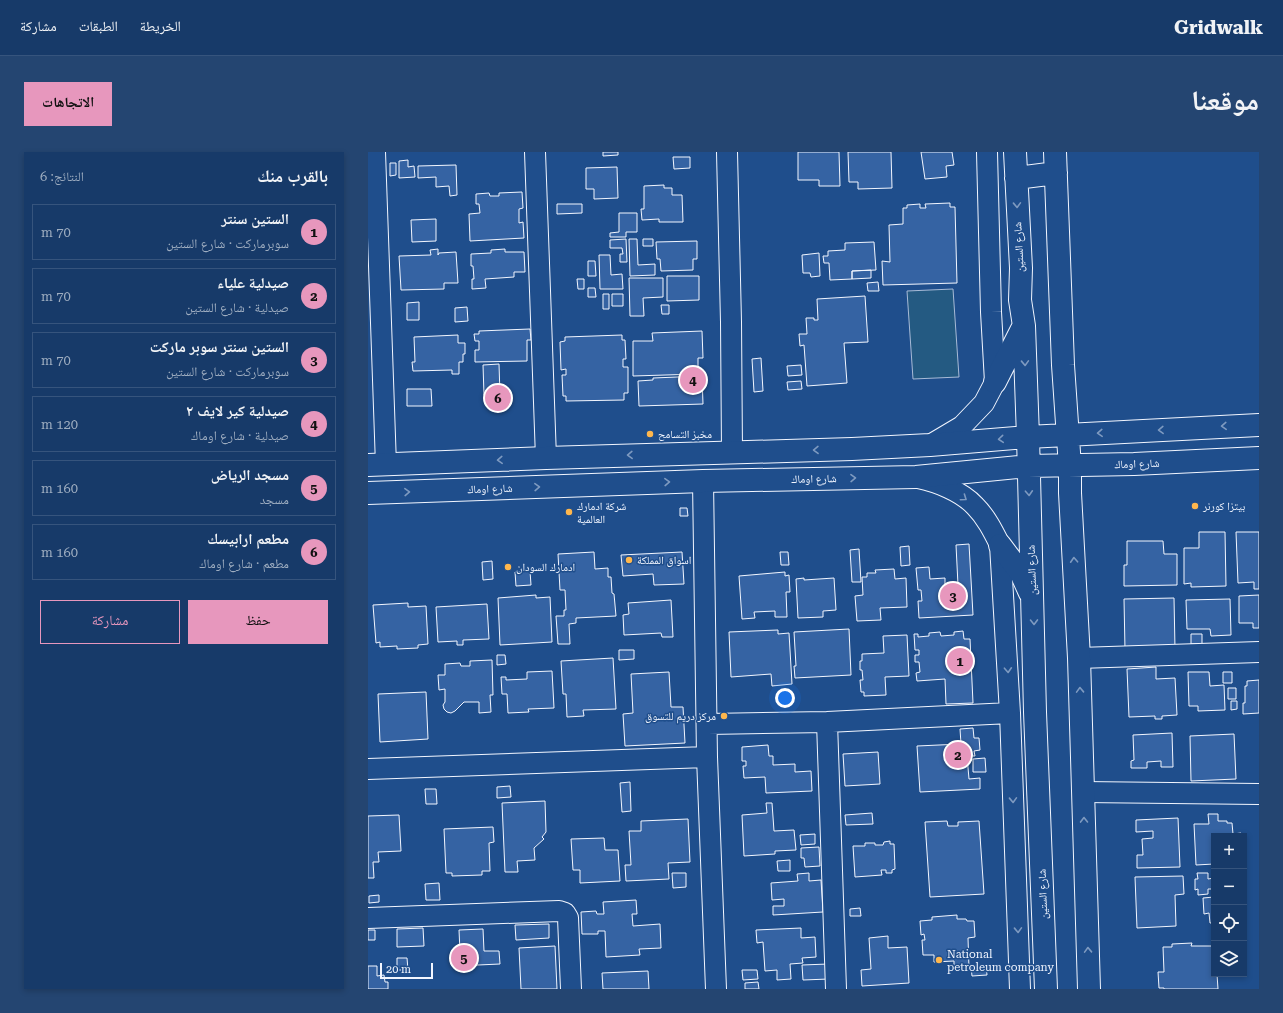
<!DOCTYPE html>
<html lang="ar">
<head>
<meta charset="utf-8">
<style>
  :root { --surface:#173a69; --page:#244571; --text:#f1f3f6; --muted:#9eadc0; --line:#36547d; --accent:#e797bd }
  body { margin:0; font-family:"Roboto Serif","Noto Naskh Arabic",serif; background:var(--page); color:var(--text); direction:rtl }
  .controls { position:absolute; right:12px; bottom:12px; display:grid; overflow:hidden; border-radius:0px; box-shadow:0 2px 6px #0003 }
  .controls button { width:36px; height:36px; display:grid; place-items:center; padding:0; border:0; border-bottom:1px solid var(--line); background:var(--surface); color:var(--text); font:20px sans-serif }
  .scale { position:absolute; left:12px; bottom:10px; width:53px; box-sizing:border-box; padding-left:4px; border:2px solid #f2f6ff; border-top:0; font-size:11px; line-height:14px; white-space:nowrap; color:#f2f6ff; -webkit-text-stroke:3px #1f4e8c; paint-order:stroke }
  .you { position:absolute; left:417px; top:546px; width:14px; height:14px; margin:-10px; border:3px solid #fff; border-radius:50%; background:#1a73e8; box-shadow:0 0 0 6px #1a73e833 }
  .badge { display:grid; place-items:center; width:26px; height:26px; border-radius:50%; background:var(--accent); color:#111; font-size:13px; font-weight:700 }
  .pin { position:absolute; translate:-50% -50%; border:2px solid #fff; box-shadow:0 1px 4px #0006 }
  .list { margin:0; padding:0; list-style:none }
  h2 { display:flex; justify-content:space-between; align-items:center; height:52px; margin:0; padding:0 16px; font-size:17px }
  h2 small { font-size:13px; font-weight:400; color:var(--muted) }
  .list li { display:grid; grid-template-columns:26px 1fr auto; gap:12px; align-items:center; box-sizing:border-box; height:56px; margin:0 8px 8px; padding:0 8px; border:1px solid var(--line); border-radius:0px }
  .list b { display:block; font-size:15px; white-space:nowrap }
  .list p { margin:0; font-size:13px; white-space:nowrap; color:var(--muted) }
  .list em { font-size:13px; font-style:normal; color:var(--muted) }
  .actions { display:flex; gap:8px; padding:12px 16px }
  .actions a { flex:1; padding:9px 0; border:1px solid var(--accent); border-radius:0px; text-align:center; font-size:14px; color:var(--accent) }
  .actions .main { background:var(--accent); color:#111 }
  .icon { flex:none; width:22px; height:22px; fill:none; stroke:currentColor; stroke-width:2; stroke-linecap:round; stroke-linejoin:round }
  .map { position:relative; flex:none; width:891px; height:837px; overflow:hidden; direction:ltr; border-radius:0px }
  header { display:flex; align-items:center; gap:24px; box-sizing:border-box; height:56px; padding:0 20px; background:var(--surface); border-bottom:1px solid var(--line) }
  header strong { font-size:19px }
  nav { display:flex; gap:22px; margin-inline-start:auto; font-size:14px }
  .intro { display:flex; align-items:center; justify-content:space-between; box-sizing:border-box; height:96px; padding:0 24px }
  h1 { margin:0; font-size:28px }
  .button { padding:10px 18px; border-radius:0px; background:var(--accent); color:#111; font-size:14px; font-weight:700 }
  main { display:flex; gap:24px; padding:0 24px }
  aside { flex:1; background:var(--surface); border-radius:0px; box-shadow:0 2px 6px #0003 }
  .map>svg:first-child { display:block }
  .green { fill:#245a82; stroke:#a8bbd7 }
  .building { fill:#3563a3; stroke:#f2f6ff }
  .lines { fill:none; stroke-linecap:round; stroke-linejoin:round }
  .minor-casing { stroke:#f2f6ff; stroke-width:22 }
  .major-casing { stroke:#f2f6ff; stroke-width:24 }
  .minor { stroke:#1f4e8c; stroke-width:20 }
  .major { stroke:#1f4e8c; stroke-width:22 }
  .oneway { stroke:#7e9ac0 }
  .poi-dot { fill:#ffb74d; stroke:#1f4e8c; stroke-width:1.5 }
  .labels { text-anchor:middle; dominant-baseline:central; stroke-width:3; stroke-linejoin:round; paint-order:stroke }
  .street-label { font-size:11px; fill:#f2f6ff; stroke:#1f4e8c }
  .poi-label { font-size:11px; fill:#f2f6ff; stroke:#1f4e8c; text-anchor:start }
</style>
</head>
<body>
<header>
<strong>Gridwalk</strong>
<nav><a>الخريطة</a><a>الطبقات</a><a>مشاركة</a></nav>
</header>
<div class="intro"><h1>موقعنا</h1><a class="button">الاتجاهات</a></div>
<main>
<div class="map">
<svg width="891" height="837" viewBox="0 0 891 837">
  <rect width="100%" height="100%" fill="#1f4e8c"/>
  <path class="green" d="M585 137 591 225 545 227 539 139Z"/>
  <path class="building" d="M235 0H250V3L235 4Z
    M430 0H471L472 34H451V28H430Z
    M480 0H523L524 36 490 37V30H481Z
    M553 0H584L586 13 578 14 579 25 557 27Z
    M305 5H322V16L306 17Z
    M40 8V15L46 14 47 25 31 26V9Z
    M22 11H28V23L22 24Z
    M88 13 89 43 82 44 81 34 68 35V25L50 26V14Z
    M249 15 250 46 226 47V37H218V16Z
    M296 33V36H304V43H314L315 70H291V67L274 68 273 57H276V34Z
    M154 40 155 56 151 57V71L155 70 156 86 102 89 101 62 112 61 111 52H108V42L121 41 122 44H131V41Z
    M582 51V55H587L589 131 515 133 514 109 522 110 521 73 535 72V56H539V53L552 52V56H558L557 52Z
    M189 52H214V61L189 62Z
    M251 61H269V80H258V85H242V81L251 80Z
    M68 67V89L44 90 43 68Z
    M258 87 259 110H252V102H255L254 96H242V88Z
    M261 87H269L270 113 287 112V123L262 124Z
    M275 87H285V94H275Z
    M329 89V107H325V118L293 119 292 107H289L288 90Z
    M506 90 508 118 484 119V127L462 128 461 111H456L455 104H460V99L477 98V91Z
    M70 97V103L71 101 88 100 90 131H76V137L33 138 31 104 63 103 62 98Z
    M137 97V100H156L157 120H146V125L117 127 118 136 104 137V127H106L105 114H103V102L123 101V98Z
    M451 101 452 124 443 125 442 121H435L434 103Z
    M231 103H242L243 123 254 122 255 137H232Z
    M220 109H227L228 124H220Z
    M503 118V126L484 127V119Z
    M299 124H331V148L299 149Z
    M261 126H295V145L275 146 276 164H262Z
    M209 127H216V137H210Z
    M510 130 511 139H500L499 131Z
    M220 136H227L228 145H220Z
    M235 142H241V157H235Z
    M244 142H255V154H244Z
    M497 144 500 190 476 191 479 231 439 234 436 193 432 194 431 182H439L438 166H446V168H450L449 147Z
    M51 150V168H39V151Z
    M293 153H301V162H294Z
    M99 155 100 169 87 170V156Z
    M162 177 163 188H159V209L107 210V198H111V189H107L106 182H111V179Z
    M334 179 335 206H330V222L265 224V189H285L284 181Z
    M90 183V191H97V202H95V210H91V222H84V218L45 219 44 210H47L46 185Z
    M254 183V188H257L258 207H255V215H260V241H256V248L198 249V244H195L194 223H198V217L193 218 192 190 197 189V185Z
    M393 206 395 239 386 240 384 207Z
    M131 212 132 243H116L115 213Z
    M433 213 434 223 420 224 419 214Z
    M334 224 335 252 271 254 270 229 285 228V226Z
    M433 229 434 237 420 238 419 230Z
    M39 237H63L64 254H39Z
    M312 356H319L320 364H312Z
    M831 380H857L858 434 823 435V431L816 432V396H831Z
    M868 380H891V437H886V430L870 431Z
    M759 389H795L796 402H809V433L756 434V413H759Z
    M601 392 605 463 551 466 550 449H554L553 438H550L548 416 561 415 562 427 577 426V434L590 433 588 393Z
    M541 394 542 413 533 414 532 395Z
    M491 397 493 430H484L482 398Z
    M226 400 227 417 240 416V425H243L244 441 246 442 248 464 208 466V471L201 472 202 492H190L188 464H196V458H198L197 438H192L190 402Z
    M314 400 316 432 286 433 285 422 255 424 253 403Z
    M412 400H420L421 413H413Z
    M124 409 125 427 115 428 114 410Z
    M526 417 527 427 538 426 539 455 512 456 513 468 489 469 487 444 495 443 494 425H499V421H508L507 418Z
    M162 419 163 433 148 434 147 420Z
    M417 420V424L421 423 422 440H418L419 465H407V459L386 460 387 466 374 467 371 424Z
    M436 426V428L466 426 468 458 455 459V465L430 466 428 427Z
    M168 443V446L182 445 184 490 132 493 130 446Z
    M891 443V476H885V471H871V444Z
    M806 446 807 497 757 498 756 447Z
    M862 447 863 483 843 484 842 477H819L818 448Z
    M303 448 305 485H294L293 481 256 483 255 463 261 462 260 451Z
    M40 451V455L58 454 60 492 50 493V496L29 497V494L12 495V490L8 491 5 453Z
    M119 452 121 487 95 488V493H89V489L70 490 68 455Z
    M481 477 483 523 427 526 426 514H428L426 480Z
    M410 478V482L421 481 424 532 404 534 403 522 363 525 361 480Z
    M595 479 596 487H602L605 551 578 552 577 527 549 529 548 521 552 520 551 510H547V503H551V498H547L546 482H550V485L561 484V481L572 480 573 484 586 483V480Z
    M823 482H834V492H823Z
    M539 483 541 524 517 525 518 543 496 544V540H493L492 528H495L494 518H492V509H494V502L516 501 515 484Z
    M251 498H266V507L251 508Z
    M129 503H137L138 512 129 513Z
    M245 506 248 557 215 558 216 564 199 565 198 542H195L193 509Z
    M124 508 125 543H122L123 560 111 561V550H96L87 559 83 561 79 560 76 557 75 553 77 550V537L71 538 70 523H77V512L92 511 93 514H102V509Z
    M788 515V527L807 526 809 563 794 564V567H787V564L761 565 759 517Z
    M184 519 186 556 160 557 161 560 140 561 139 542H134L133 525H138V528L159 527V520Z
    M301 520 303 555H315L317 591 257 594 255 562 265 561 263 522Z
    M820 520H841L842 534 856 533 857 558 830 559V554H821Z
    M855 520H864V531H855Z
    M891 528V561L875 562V551H877V534H879V529Z
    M860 536H868V547H860Z
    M58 540 60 587 12 590 10 542Z
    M863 549H869V557L863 558Z
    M605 576 606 586H611L612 598 606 599 607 604H599L601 627 612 626V637L552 640 549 594 593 592 592 577Z
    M804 581 805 615H793V609L779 610V616H763V609L766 608 765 583Z
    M866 582 868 627 823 629 822 584Z
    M400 593 401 604H405V613L427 612V620L443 619 444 639 398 641 397 625 376 626 375 614H378V609H374V595Z
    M510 600 512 632 477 634 475 602Z
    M617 606 618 620H605V607Z
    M262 630 263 659 254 660 252 631Z
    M142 634 143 645 129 646V635Z
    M57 637H68L69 652H58Z
    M177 649 178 680 174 685 176 687 166 696 167 708 149 709 150 720H137L134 651Z
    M398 651H404L406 679 426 678 428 698 407 699V702L376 704 374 663 399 661Z
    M504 661 505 672 478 673 477 663Z
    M840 662H850V669H859V671H864L865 682 873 681V684H846V712L828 713 826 672H841Z
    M31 663 33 699 10 700 11 710H5L6 726H0V664Z
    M810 666 812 715 769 716V703H775L774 687 785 686V679L768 680V668Z
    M320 667 322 710 300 711 301 727 258 729 257 713H263L261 679H273V669Z
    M579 669 580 674H590V670L611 669 616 742 562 745 557 670Z
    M125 675 126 690 121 691 122 719H114V723L84 724V721H78L76 677Z
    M447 682V692L433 693 432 683Z
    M236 686 237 698H250L252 729 212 731V718H205L203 687Z
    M522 689V692H526L527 717 524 718V721H518V718H513L514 723 487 725 485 694H497V691H507V693H515L516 690Z
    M451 695 452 714 437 715 436 706H433V696Z
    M422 708V719H410L409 709Z
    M304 721H318V735L305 736Z
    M441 721V729L453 728 455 760 405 763V754H416V747L404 748 403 731 430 729 429 722Z
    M829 721H840V727L846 726V737H840V742L830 743V737L827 738V727H830Z
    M815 724 816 742 807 743 808 774 769 776 767 725Z
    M71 731 72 748H58L57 732Z
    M11 743V750L1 751V744Z
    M846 745V771H842L841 761 836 762 835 746Z
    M268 748 269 762H264L265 774 292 772 293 796 271 797 272 803 238 805 237 779H230V782H214L213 760 228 759 229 762H236L235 750Z
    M492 756 493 764H482V757Z
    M589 763V767H598L599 769H606L607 785 600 786 601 817 586 818V809L566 810V803H555L554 788H557L556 782 553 783 552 769 564 768V765Z
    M181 772V786L148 788 147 773Z
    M55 776 56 794 29 795V777Z
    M433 776V786L447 785 448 805 434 806 435 811 422 812 423 827 409 828V818L397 819 395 790 389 791 388 778Z
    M115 777 116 799H131L132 812 88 814 87 801 92 800 91 778Z
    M0 778H7V788H0Z
    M520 784V796L539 795 541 831 494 834 493 818 503 817 501 786Z
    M824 791 823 794H846V822H849L850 837H796V836H791L790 820H796L795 795H804V792Z
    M187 794 189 837H153L151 796Z
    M29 806H39L40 818H29Z
    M460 812 461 827 435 828 434 813Z
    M618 813 619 823 604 824 603 814Z
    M0 814H9V824L16 823 17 830H20V837H0Z
    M374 818H389L390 827 375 828Z
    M280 819 281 837H235L234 821Z
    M390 830 391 837H377V831Z"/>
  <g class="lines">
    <defs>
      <path id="minor" d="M7 0 18 313
        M167 0 178 306
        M359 0 363 170 364 300
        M562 293 594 274 616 251 627 230 623 160 619 0
        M550 326C569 330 593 339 607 354 618 365 625 379 632 393L642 561 652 837
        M335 329 339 605 348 837
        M711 506 891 500
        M459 570 468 837
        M340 572 459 570 642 561
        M0 617 339 605
        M715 640 891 642
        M0 766 191 759 197 761 200 766 203 837"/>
      <path id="major" d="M647 0 653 116 652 148 656 174 660 285 667 560 678 837
        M687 0 695 213 702 315V341L711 506 721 837
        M648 26 688 21
        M627 230 655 175
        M0 313 178 306 484 297 562 293 660 285 891 273
        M0 341 335 329 548 325 660 314 766 312 891 306
        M632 393 653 421 662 441"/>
    </defs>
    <use href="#minor" class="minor-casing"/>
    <use href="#major" class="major-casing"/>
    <use href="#minor" class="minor"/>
    <use href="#major" class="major"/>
  </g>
  <defs><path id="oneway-chevron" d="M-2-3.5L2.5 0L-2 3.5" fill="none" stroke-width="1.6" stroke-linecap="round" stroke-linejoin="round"/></defs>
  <g class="oneway">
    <use href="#oneway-chevron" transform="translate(649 53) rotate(88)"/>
    <use href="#oneway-chevron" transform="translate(657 211) rotate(88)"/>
    <use href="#oneway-chevron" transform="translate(856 274) rotate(177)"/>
    <use href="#oneway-chevron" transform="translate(793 278) rotate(178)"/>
    <use href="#oneway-chevron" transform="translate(732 281) rotate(177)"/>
    <use href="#oneway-chevron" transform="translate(633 287) rotate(175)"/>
    <use href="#oneway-chevron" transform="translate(448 298) rotate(179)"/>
    <use href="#oneway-chevron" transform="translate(262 303) rotate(178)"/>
    <use href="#oneway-chevron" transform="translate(132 308) rotate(177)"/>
    <use href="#oneway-chevron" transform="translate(485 326) rotate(-1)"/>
    <use href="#oneway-chevron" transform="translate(299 330) rotate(-2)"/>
    <use href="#oneway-chevron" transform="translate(169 335) rotate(-2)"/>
    <use href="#oneway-chevron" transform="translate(39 340) rotate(-2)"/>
    <use href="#oneway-chevron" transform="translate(661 341) rotate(87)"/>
    <use href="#oneway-chevron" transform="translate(596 346) rotate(35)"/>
    <use href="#oneway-chevron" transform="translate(706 408) rotate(-93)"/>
    <use href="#oneway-chevron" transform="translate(666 470) rotate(89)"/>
    <use href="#oneway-chevron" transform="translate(640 518) rotate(87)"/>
    <use href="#oneway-chevron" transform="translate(712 538) rotate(-92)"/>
    <use href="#oneway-chevron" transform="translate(645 648) rotate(88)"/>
    <use href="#oneway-chevron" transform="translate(716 668) rotate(-91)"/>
    <use href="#oneway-chevron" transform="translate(650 778) rotate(88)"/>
    <use href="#oneway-chevron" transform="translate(720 798) rotate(-92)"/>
  </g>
  <g class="poi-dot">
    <circle cx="282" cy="282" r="4"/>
    <circle cx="827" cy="354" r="4"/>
    <circle cx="201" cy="360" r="4"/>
    <circle cx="261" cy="408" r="4"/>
    <circle cx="140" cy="415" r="4"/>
    <circle cx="356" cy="564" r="4"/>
    <circle cx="571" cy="808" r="4"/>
  </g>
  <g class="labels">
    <g class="street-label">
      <text transform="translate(651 95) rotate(-93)">شارع الستين</text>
      <text transform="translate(769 312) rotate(-2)">شارع اوماك</text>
      <text transform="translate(446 327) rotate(-1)">شارع اوماك</text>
      <text transform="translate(122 337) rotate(-2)">شارع اوماك</text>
      <text transform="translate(664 418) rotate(-92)">شارع الستين</text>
      <text transform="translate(675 742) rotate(-92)">شارع الستين</text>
    </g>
    <g class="poi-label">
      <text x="290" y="282">مخبز التسامح</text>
      <text x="209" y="354">شركة ادمارك<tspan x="209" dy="13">العالمية</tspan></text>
      <text x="835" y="354">بيتزا كورنر</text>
      <text x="269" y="408">اسواق المملكة</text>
      <text x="148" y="415">ادمارك السودان</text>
      <text x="348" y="564" text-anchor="end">مركز دريم للتسوق</text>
      <text x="579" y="802">National<tspan x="579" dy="13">petroleum company</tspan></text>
    </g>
  </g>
</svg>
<div class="controls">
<button>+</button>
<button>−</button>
<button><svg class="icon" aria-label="locate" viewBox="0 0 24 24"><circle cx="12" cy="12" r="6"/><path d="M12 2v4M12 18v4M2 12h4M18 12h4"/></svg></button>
<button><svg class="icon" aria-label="layers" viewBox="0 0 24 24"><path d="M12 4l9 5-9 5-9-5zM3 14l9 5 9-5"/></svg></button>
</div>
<div class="scale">20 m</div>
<div class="you"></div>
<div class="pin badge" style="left:592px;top:509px">1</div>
<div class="pin badge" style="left:590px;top:603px">2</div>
<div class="pin badge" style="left:585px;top:444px">3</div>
<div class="pin badge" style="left:325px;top:228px">4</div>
<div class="pin badge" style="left:96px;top:806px">5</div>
<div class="pin badge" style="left:130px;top:246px">6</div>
</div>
<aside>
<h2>بالقرب منك<small>النتائج: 6</small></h2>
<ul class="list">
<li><span class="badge">1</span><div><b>الستين سنتر</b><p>سوبرماركت · شارع الستين</p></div><em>70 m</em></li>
<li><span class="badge">2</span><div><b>صيدلية علياء</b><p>صيدلية · شارع الستين</p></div><em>70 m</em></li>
<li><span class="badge">3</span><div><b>الستين سنتر سوبر ماركت</b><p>سوبرماركت · شارع الستين</p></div><em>70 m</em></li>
<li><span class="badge">4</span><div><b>صيدلية كير لايف ٢</b><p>صيدلية · شارع اوماك</p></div><em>120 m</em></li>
<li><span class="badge">5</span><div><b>مسجد الرياض</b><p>مسجد</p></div><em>160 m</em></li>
<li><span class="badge">6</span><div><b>مطعم ارابيسك</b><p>مطعم · شارع اوماك</p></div><em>160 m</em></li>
</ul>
<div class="actions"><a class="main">حفظ</a><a>مشاركة</a></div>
</aside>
</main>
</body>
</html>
